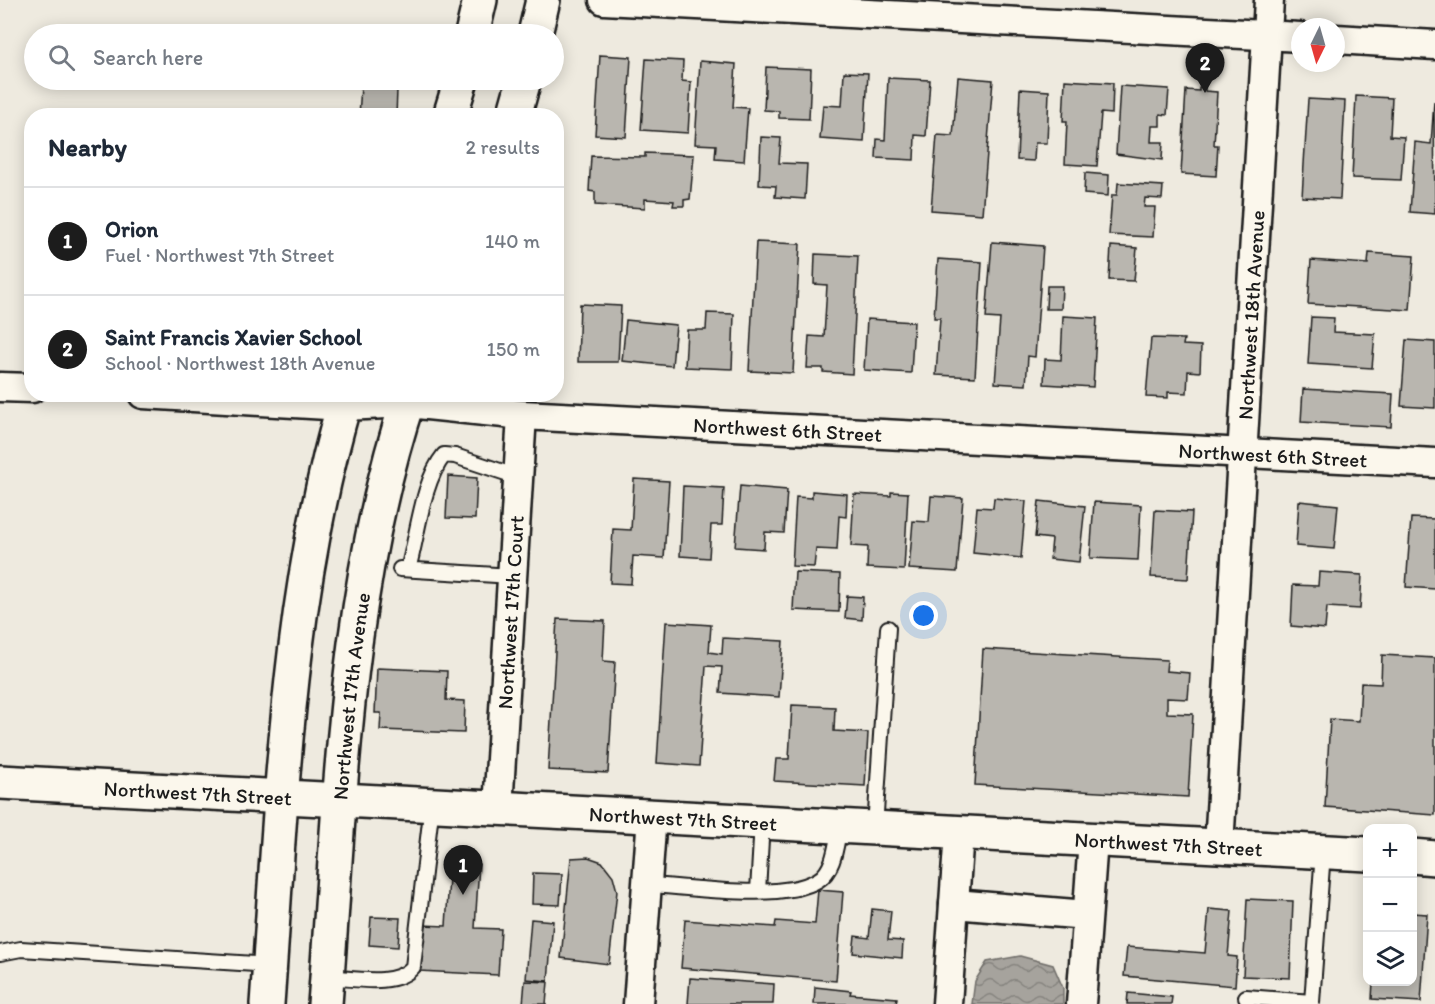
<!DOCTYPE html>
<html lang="en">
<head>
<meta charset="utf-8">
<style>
  :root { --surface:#fff; --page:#f6f6f7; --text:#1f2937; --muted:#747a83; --line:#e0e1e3; --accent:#1c1c1c }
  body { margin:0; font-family:Itim,sans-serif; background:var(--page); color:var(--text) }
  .controls { position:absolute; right:18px; bottom:18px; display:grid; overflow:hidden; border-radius:12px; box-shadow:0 3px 15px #0003 }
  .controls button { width:54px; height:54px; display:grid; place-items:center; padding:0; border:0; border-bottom:2px solid var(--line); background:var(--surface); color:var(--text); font:30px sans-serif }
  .compass { position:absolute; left:1291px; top:18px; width:54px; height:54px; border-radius:50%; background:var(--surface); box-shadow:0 3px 15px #0003; rotate:185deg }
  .you { position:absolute; left:924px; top:616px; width:21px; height:21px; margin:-15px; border:4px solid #fff; border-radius:50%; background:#1a73e8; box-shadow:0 0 0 9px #1a73e833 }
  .badge { display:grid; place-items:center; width:39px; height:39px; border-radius:50%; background:var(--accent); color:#fff; font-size:20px; font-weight:700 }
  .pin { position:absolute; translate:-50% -50px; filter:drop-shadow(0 2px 3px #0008) }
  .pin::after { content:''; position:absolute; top:32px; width:21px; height:18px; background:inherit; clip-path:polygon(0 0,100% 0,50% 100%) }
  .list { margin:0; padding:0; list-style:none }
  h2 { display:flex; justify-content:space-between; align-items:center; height:78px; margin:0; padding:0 24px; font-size:26px }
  h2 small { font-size:20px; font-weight:400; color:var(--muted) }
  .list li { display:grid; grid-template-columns:39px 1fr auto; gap:18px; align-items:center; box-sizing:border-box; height:108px; padding:0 24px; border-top:2px solid var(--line) }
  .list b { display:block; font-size:22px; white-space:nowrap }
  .list p { margin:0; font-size:20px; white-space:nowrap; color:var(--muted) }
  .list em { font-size:20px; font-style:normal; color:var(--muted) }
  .icon { flex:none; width:33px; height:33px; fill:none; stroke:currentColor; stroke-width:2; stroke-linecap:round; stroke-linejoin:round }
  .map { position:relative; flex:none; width:1435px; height:1004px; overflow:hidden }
  .search { position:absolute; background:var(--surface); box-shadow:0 3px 15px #0003; left:24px; top:24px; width:540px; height:66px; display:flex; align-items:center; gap:15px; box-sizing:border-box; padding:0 21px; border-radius:33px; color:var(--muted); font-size:22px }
  .panel { position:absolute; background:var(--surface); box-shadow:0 3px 15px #0003; left:24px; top:108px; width:540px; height:294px; border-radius:24px }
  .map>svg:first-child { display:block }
  .water { fill:url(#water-waves); stroke:#6f6d69; stroke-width:1.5 }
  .building { fill:#b9b6af; stroke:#1c1c1c; stroke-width:1.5 }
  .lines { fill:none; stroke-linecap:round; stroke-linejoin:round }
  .lane-casing { stroke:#1c1c1c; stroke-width:18 }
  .street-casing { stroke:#1c1c1c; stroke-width:33 }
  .secondary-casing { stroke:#1c1c1c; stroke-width:38 }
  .lane { stroke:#fbf7ec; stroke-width:14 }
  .street { stroke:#fbf7ec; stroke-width:28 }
  .secondary { stroke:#fbf7ec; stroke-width:33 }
  .labels { text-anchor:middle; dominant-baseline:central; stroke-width:6; stroke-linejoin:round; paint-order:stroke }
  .street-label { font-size:21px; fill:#1c1c1c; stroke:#fbf7ec }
</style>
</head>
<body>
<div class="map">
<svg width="1435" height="1004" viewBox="0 0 1435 1004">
  <defs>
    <pattern id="water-waves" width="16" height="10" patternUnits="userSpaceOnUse" patternTransform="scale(1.5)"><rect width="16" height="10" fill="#a6a39d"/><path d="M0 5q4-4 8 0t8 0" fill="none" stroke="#86847f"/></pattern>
  </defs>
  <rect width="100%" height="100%" fill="#eeeadf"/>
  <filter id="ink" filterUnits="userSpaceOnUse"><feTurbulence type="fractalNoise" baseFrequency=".0167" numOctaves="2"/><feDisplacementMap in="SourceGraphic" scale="12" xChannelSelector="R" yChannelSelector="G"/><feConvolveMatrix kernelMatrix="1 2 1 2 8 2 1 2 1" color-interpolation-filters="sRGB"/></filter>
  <g filter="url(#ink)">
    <path class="water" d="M1020 956 1053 965 1063 988V1004H972L975 981 987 962Z"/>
    <path class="building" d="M600 55 631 57 626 137 595 135Z
      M646 59 683 61 682 81 691 82 688 133 641 130Z
      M700 61 736 64 733 107 748 108 744 161 715 159 716 145 695 144Z
      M766 67 811 69 809 119 779 118V111L764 110Z
      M844 72 868 73 864 142 820 139 823 105 842 106Z
      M958 77 993 80 982 214 931 210 937 135 953 136Z
      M888 78 930 80 926 136 915 135 914 160 876 158 877 139 885 140Z
      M375 80H405L404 90H397L396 116H359L361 86 374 87Z
      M1065 80 1113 83 1112 114 1101 113 1097 166 1065 164 1067 121H1063Z
      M1120 86 1169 89 1167 115 1160 114V126H1152L1151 142H1163L1162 160 1116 154Z
      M1199 87H1205V91L1217 92 1214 145H1218L1216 176 1181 174 1186 90 1199 91Z
      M1020 89 1049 91 1047 143H1035L1034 161 1017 160Z
      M1356 96 1392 98 1390 136 1404 137 1401 180 1352 178Z
      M1308 99 1345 101 1340 199 1302 197Z
      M1434 101 1435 214 1410 212 1415 142 1431 144Z
      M761 137 781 138 779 163 807 164 805 199 775 197 776 186 759 185Z
      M645 153 694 155 690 199 684 200V206H673L674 201 645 199V208L595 205V192L589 191 591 156 645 157Z
      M1085 173 1109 175 1108 196 1084 194Z
      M1118 183 1163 186 1162 199 1145 198 1144 207H1155L1153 237 1109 235 1112 195H1117Z
      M756 242 800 244 793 373 749 371Z
      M992 242 1043 246 1035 357 1028 356 1026 385 995 383 1000 319 986 318Z
      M1111 246 1137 248 1134 281 1109 280Z
      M1369 253 1414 256 1410 310 1308 304 1311 260 1368 264Z
      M815 254 858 256 852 374 823 372V368H807L809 336 824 337 827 285 814 284Z
      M938 259 982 262 975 377 936 375 940 318H934Z
      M1047 286H1062L1061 309H1046Z
      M580 304 621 306 618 362H578Z
      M707 313 734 314 732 369 685 367 687 330H706Z
      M1063 316 1097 318 1093 387 1044 384 1045 359 1061 360Z
      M1311 317 1334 318 1333 332 1375 334 1372 368 1308 364Z
      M867 319 914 322 911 373 864 370Z
      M626 320 676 325 672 366 622 361Z
      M1151 338 1184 339 1183 345 1201 346 1200 372 1188 371 1187 393 1168 392V398L1146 397Z
      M1406 340 1435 342V408L1401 406Z
      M1303 389 1393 394 1391 427 1301 422Z
      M448 476 477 478 475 519 446 518Z
      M634 479 669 481 664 558 633 556 631 584 610 583 613 529 631 530Z
      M683 486 724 488 722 525H711L709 558 680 556Z
      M740 486 787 490 784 533 765 532 764 549 735 547Z
      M812 491 847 494 846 517 839 516 837 550 816 549 814 567 792 566 796 497 812 498Z
      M891 492 908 493 904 570 867 568 868 547 851 546 854 494 891 496Z
      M931 496 963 498 957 572 909 569 913 521 929 522Z
      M994 498 1026 501 1021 558 973 553 977 507 993 508Z
      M1039 501 1085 506 1079 562 1050 559 1052 539 1035 537Z
      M1299 501 1338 505 1334 549 1296 546Z
      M1094 502 1141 505 1138 560 1090 558Z
      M1155 510 1192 512 1188 579 1151 577Z
      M1411 518 1435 519V589L1406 587Z
      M795 572 840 574 839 612 793 610Z
      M1319 572 1362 575 1360 609 1327 607 1325 629 1291 626 1293 585 1318 586Z
      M847 596 863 597 862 620 845 618Z
      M557 619 605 621 603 661 615 662 608 773 548 770Z
      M666 622 711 625 709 652 722 654 723 638 783 641 779 697 720 693 722 667 706 666 699 766 657 763Z
      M983 649 1167 660 1166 671 1190 673 1188 699 1167 698V713L1193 714 1188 797 975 785Z
      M1382 655 1435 658V815L1325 807 1330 719 1359 721 1361 683 1381 684Z
      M377 668 447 671 446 700 465 701 464 733 380 730 381 713H375Z
      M792 705 835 707 834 731 868 733 865 786 774 781 776 759H789Z
      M588 857 602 862 613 876 617 891 609 964 561 958 571 858Z
      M450 862 479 864 475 928 501 929 498 975 419 971 422 925 446 926Z
      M533 873 562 874 560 905 532 904Z
      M818 890 843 892 836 981 681 968 685 920 775 927 776 921 815 924Z
      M1247 899 1293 901 1290 978 1243 976Z
      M872 909 891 911 888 940 903 941 902 958 853 953 855 936 869 938Z
      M1209 909 1232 911 1228 956 1237 957 1235 986 1124 976 1127 947 1205 953Z
      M1412 913 1427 914 1421 1002 1372 999 1373 982H1412Z
      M371 917 400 918 398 947 369 945Z
      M531 919 553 921 548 981 526 979Z
      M690 978 774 984 773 1004H688Z
      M525 981 548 982 546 1004H523Z
      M815 987 851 991 850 994 897 998 896 1004H814Z
      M1128 993 1172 997 1171 1004H1127Z"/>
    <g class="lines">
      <defs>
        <path id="lane" d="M400 569 512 576
          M408 569C418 535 422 482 444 455L455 456 518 477
          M875 828 888 628
          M649 885C691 887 782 902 818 880 835 870 836 843 840 826
          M758 891 762 822
          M0 953 21 949 270 965
          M327 977C353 978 395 988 413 967L432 804
          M1246 997 1312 1002 1323 852"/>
        <g id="street">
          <path d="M604 0 1300 37"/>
          <path d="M1336 39 1435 45"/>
          <path d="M0 387 32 388"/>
          <path id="s1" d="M143 394 344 406 408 403 522 415 1435 463"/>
          <path id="s2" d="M498 808 522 415"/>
          <path id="s3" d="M1219 846 1269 0"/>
          <path d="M954 904 1087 915"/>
          <path d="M638 1004 652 816"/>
          <path d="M947 1004 959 832"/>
          <path d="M1081 1004 1093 840"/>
        </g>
        <g id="secondary">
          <path d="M472 34 480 0"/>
          <path d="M535 34 543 0"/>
          <path d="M450 116 461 80"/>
          <path d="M514 116 524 80"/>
          <path id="s4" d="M0 782 1368 854"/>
          <path d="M1412 856 1435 858"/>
          <path d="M267 1004C282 797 287 595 347 394"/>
          <path id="s5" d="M325 1004C341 800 344 590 410 394"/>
        </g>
      </defs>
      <use href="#lane" class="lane-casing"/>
      <use href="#street" class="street-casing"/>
      <use href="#secondary" class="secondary-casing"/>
      <use href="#lane" class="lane"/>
      <use href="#street" class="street"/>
      <use href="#secondary" class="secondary"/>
    </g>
  </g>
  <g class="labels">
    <g class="street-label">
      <text stroke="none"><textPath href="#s3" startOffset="532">Northwest 18th Avenue</textPath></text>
      <text stroke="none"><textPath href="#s1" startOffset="646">Northwest 6th Street</textPath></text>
      <text stroke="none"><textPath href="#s1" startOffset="1132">Northwest 6th Street</textPath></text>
      <text stroke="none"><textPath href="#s2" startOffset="196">Northwest 17th Court</textPath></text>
      <text stroke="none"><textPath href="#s5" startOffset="309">Northwest 17th Avenue</textPath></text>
      <text stroke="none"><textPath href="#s4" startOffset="198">Northwest 7th Street</textPath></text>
      <text stroke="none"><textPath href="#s4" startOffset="684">Northwest 7th Street</textPath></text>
      <text stroke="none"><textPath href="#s4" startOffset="1170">Northwest 7th Street</textPath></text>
    </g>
  </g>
</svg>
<div class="controls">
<button>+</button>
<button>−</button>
<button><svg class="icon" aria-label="layers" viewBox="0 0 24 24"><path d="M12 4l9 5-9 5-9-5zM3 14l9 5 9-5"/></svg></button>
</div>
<svg class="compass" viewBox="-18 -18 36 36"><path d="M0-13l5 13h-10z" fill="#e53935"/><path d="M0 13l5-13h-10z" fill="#747a83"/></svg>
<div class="you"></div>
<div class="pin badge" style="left:463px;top:895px">1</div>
<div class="pin badge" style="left:1205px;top:93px">2</div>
<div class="search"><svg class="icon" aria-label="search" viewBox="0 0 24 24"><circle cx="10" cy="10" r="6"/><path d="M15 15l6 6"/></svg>Search here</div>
<section class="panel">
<h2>Nearby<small>2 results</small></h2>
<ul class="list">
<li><span class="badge">1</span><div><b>Orion</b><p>Fuel · Northwest 7th Street</p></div><em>140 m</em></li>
<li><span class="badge">2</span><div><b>Saint Francis Xavier School</b><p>School · Northwest 18th Avenue</p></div><em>150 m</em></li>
</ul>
</section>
</div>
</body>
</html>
